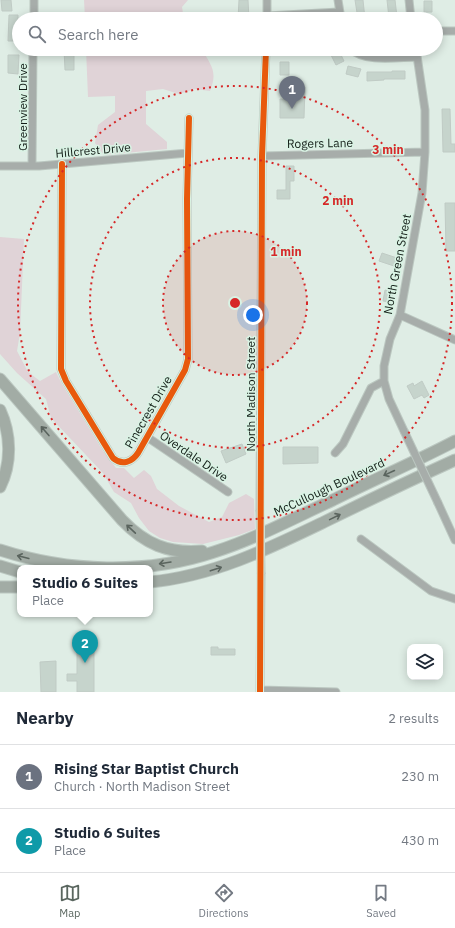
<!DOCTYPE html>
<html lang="en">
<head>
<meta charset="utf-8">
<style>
  :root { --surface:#fff; --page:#f6f6f7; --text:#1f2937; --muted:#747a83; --line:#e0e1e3; --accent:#5a665f }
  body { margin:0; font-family:"IBM Plex Sans",sans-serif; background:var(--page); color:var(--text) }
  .controls { position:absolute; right:12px; bottom:12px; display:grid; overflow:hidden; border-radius:8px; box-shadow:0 2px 10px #0003 }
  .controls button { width:36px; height:36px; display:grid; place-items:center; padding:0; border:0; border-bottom:1px solid var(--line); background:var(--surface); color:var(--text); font:20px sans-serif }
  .you { position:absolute; left:253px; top:315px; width:14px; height:14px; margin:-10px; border:3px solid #fff; border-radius:50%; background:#1a73e8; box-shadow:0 0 0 6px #1a73e833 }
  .badge { display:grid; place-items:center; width:26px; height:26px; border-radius:50%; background:var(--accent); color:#fff; font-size:13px; font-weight:700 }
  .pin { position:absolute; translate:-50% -33px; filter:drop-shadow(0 1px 2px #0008) }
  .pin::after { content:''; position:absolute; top:21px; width:14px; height:12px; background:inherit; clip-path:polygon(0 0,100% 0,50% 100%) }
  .popup { position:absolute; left:17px; top:565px; width:136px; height:52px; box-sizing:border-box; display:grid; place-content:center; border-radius:8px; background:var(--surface); filter:drop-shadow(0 1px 3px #0005); font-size:13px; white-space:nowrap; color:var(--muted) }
  .popup b { font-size:15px; color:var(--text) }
  .popup::after { content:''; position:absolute; left:50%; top:100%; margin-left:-8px; border:8px solid transparent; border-top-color:var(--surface) }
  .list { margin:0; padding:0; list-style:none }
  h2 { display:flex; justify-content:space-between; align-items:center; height:52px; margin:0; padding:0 16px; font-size:17px }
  h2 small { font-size:13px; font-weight:400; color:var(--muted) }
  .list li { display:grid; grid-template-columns:26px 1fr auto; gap:12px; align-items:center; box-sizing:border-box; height:64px; padding:0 16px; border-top:1px solid var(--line) }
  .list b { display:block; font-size:15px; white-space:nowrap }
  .list p { margin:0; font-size:13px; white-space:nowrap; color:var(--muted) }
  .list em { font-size:13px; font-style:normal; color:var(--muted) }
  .icon { flex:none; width:22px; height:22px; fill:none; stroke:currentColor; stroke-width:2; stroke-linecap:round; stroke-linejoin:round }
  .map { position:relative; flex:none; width:455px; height:692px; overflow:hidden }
  .search { position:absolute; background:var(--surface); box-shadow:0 2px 10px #0003; left:12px; right:12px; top:12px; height:44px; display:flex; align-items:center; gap:10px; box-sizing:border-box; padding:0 14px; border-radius:22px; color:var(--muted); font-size:15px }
  .sheet { height:180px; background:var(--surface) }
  nav { display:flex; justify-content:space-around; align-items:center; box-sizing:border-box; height:56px; border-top:1px solid var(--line); background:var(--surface); font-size:11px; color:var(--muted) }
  nav a { display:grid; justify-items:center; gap:2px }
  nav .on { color:var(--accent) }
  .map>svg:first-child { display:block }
  .green { fill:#e0d3d7 }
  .building { fill:#c6d4cc; stroke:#c0cbc5 }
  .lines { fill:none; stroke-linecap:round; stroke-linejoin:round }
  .minor-casing { stroke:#bbc7c0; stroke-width:9 }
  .highway-casing { stroke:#bbc7c0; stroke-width:13 }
  .minor { stroke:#a7adaa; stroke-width:7 }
  .highway { stroke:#a2aca5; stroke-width:11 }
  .minor-bridge-casing { stroke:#bbc7c0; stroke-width:9; stroke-linecap:butt }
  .minor-bridge { stroke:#a7adaa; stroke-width:7 }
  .cycleway-casing { stroke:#d9f3e4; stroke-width:8 }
  .cycleway { stroke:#e8590c; stroke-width:6 }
  .oneway { stroke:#5a645e }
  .ring { fill:none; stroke:#d62828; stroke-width:2; stroke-dasharray:2 4 }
  .labels { text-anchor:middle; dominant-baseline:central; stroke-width:3; stroke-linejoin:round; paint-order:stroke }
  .street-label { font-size:12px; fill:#131d17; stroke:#d9f3e4 }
  .centre { fill:#d62828; stroke:#d9f3e4; stroke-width:2 }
  .ring-label { font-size:12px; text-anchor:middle; font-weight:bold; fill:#d62828; stroke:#d9f3e4; stroke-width:3; stroke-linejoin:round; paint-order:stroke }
</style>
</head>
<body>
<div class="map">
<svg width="455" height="692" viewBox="0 0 455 692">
  <rect width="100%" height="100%" fill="#dfede5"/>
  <path class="green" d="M84 0H188L182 7 184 19H85Z
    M86 49H202C211 66 218 71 210 91L195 89 179 94 163 89 146 91V124L167 142V149L104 155 95 143 98 125 115 112V96L88 97Z
    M0 237 24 239 20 333 17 351 28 372 40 381 56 372 62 384 103 451 116 468H124L134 478 144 470 151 476 157 489 179 506 209 522 222 517 229 503 246 494 254 499 255 529 239 535 203 544 173 542 160 538 149 531 139 518 131 503 114 492 103 473 51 418 46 399 17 373 0 354Z"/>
  <path class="building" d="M1 0H11L12 11H2Z
    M239 0H248L249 19H238Z
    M355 0H363L365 19H358Z
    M387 0H395L397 17 389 18Z
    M424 1H432V12H424Z
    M9 15H18V41H8Z
    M64 49H74V70H65Z
    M337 49H338L344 61 336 65 330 53Z
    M8 55H19L18 74 8 73Z
    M280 62H289V75H280Z
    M348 66 361 69 358 77 346 74Z
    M392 71H405V79H384V80L367 81V72H392Z
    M294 87H305L304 118H280V99L294 100Z
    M442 109H450L451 144H455V152H443Z
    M286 166H294V181H290V199H277V190H286Z
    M445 203H455V251H446Z
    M382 253 397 258 394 266 379 261Z
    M385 290 393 292 390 302 383 301Z
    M422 381 429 395 424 398 422 395 414 399 407 386 413 383 414 386Z
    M242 444 246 454 226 463 221 451Z
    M283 447H318V463L283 464Z
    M211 647H218V649H235V655H211Z
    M77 651H94V692H77V681H67V674H77Z
    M56 661V692H41L40 662Z"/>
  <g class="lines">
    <defs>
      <path id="minor" d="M338 0 341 19
        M409 0 411 19
        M267 16 339 12
        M34 19V0
        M267 19V0
        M436 31H455
        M351 49C365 63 399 57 417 57
        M262 156 425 152
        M62 164 61 369 66 381 113 458C122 466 132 462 138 453L185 370 188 359 187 199 189 118
        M0 166H39L188 153
        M32 166 33 49
        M400 315 455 340
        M404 431 389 399 384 381V366L390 339 400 315 422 193 425 152V110L416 49
        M147 437 228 492
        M335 453 343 444 371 388 384 381
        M438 503 455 540
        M260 510 262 156 266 49
        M361 539 431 591 455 599
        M260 690 336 692
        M260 692 261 574"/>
      <path id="highway" d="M0 379 122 520C145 544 168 554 202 551
        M0 410C11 434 12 463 0 487
        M0 550C68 572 145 575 214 552 255 539 294 518 333 500 373 480 415 462 455 441
        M0 566 20 572
        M150 582C213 576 268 549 324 522 367 501 411 480 455 460
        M0 587H20"/>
    </defs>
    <use href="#minor" class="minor-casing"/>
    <use href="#highway" class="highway-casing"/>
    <use href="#minor" class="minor"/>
    <use href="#highway" class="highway"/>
    <defs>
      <path id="minor-bridge" d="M404 431 438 503
        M260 510 261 574"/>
    </defs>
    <use href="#minor-bridge" class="minor-bridge-casing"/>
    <use href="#minor-bridge" class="minor-bridge"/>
    <defs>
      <path id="cycleway" d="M62 164 61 369 66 381 113 458C122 466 132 462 138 453L185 370 188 359 187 199 189 118
        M260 692 262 156 266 49"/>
    </defs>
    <use href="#cycleway" class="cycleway-casing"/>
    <use href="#cycleway" class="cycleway"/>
  </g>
  <defs><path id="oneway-shaft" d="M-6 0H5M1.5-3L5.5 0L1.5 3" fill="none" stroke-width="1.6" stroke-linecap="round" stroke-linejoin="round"/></defs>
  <g class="oneway">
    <use href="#oneway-shaft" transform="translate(45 431) rotate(-131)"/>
    <use href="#oneway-shaft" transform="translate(389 473) rotate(155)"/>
    <use href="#oneway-shaft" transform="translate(335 517) rotate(-26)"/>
    <use href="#oneway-shaft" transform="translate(131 529) rotate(-137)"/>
    <use href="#oneway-shaft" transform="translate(23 557) rotate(-166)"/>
    <use href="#oneway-shaft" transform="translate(165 563) rotate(171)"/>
    <use href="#oneway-shaft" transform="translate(216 569) rotate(-18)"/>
  </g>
  <circle cx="235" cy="303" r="72" fill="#d62828" fill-opacity=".12"/>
  <g class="ring">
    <circle cx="235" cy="303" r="72"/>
    <circle cx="235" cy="303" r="145"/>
    <circle cx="235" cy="303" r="217"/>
  </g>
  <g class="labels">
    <g class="street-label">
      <text transform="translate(22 107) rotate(-90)">Greenview Drive</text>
      <text transform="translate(320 143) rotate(-1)">Rogers Lane</text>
      <text transform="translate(93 150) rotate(-5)">Hillcrest Drive</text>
      <text transform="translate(397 264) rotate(-79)">North Green Street</text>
      <text transform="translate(250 394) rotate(-90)">North Madison Street</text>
      <text transform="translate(148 412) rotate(-60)">Pinecrest Drive</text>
      <text transform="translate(194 456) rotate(34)">Overdale Drive</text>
      <text transform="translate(329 487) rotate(-25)">McCullough Boulevard</text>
    </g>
  </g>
  <circle cx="235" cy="303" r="6" class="centre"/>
  <g class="ring-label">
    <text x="388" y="154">3 min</text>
    <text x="338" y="205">2 min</text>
    <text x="286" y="256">1 min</text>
  </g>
</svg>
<div class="controls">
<button><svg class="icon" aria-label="layers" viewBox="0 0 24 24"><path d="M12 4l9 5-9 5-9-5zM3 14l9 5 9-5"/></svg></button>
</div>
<div class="you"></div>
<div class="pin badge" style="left:292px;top:109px;background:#6b7280">1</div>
<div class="pin badge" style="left:85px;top:663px;background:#0f9aa8">2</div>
<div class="popup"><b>Studio 6 Suites</b>Place</div>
<div class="search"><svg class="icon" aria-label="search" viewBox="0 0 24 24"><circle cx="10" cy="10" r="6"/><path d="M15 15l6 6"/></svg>Search here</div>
</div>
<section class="sheet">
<h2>Nearby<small>2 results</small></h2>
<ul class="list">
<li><span class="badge" style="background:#6b7280">1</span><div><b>Rising Star Baptist Church</b><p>Church · North Madison Street</p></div><em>230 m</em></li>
<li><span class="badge" style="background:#0f9aa8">2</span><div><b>Studio 6 Suites</b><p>Place</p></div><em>430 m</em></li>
</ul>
</section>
<nav>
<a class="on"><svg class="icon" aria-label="map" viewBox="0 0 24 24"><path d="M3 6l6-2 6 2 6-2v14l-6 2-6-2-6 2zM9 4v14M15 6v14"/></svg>Map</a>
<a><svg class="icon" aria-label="directions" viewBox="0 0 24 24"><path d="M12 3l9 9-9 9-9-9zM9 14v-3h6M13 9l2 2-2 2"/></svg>Directions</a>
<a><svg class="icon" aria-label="saved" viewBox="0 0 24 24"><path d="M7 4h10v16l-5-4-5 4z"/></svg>Saved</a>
</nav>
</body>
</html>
